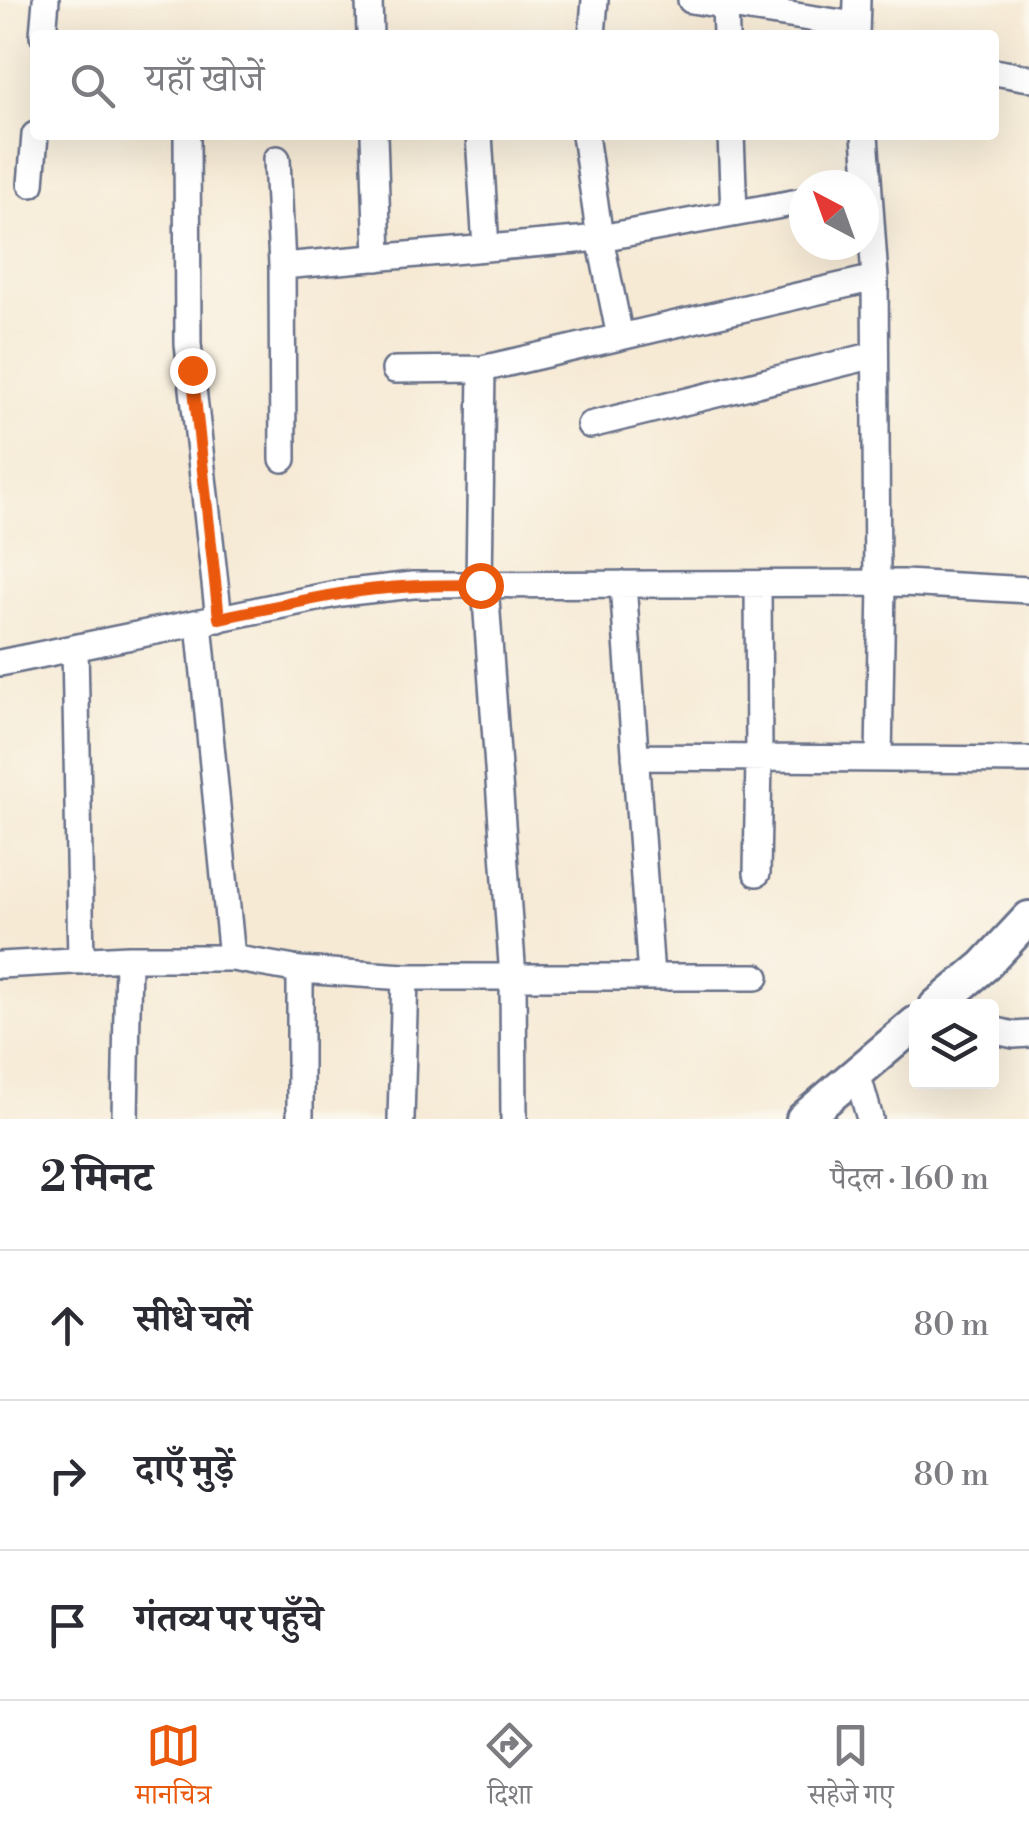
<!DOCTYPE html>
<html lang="hi">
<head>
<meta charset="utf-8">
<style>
  :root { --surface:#fff; --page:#f2f2f3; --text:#2b2b33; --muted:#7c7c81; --line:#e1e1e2; --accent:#ea580c }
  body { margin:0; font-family:"Libre Bodoni","Noto Serif Devanagari",serif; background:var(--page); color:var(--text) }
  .controls { position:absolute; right:30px; bottom:30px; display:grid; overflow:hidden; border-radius:10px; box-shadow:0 10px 40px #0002 }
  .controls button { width:90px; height:90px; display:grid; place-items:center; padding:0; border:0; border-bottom:2px solid var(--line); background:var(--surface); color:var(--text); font:50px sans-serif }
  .compass { position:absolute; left:789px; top:170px; width:90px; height:90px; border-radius:50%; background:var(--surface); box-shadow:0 10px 40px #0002; rotate:319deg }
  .stop { position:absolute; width:30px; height:30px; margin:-22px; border:8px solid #ea580c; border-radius:50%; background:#fff }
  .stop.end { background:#ea580c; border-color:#fff; box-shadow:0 2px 10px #0008 }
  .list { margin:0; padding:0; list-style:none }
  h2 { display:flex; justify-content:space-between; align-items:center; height:130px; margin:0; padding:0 40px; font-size:42px }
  h2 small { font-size:32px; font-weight:400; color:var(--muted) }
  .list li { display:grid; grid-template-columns:65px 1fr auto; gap:30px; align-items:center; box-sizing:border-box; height:150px; padding:0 40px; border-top:2px solid var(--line) }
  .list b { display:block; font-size:38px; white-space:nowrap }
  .list em { font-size:32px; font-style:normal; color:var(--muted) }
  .icon { flex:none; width:55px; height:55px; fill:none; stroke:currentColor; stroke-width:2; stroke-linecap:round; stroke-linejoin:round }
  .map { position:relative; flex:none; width:1029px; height:1119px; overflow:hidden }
  .search { position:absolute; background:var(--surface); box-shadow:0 10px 40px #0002; left:30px; right:30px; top:30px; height:110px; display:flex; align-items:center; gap:25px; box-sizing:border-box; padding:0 35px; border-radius:10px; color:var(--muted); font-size:38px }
  .sheet { height:580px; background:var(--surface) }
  nav { display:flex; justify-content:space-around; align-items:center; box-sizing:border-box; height:140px; border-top:2px solid var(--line); background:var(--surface); font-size:28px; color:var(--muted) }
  nav a { display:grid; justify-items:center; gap:5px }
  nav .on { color:var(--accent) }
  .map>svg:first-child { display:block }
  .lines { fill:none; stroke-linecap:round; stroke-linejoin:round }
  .minor-casing { stroke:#687088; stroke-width:30 }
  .major-casing { stroke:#687088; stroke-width:38 }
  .minor { stroke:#fff; stroke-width:25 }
  .major { stroke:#fff; stroke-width:32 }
  .route { stroke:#ea580c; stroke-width:12 }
</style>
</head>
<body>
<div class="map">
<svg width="1029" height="1119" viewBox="0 0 1029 1119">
  <rect width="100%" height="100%" fill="#fbf7ec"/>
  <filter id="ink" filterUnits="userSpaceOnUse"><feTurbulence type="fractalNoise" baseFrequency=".01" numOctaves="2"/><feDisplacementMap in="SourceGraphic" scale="20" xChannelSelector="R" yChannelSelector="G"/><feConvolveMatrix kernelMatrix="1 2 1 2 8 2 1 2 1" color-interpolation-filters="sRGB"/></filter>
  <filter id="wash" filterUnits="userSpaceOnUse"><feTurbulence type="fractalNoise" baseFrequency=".0048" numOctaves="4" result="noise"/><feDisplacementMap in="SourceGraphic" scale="40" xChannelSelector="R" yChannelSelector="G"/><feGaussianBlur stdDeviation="2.25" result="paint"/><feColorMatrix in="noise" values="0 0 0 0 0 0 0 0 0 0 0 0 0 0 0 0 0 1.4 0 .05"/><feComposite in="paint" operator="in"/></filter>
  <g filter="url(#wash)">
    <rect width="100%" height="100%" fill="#f6ead5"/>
  </g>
  <g filter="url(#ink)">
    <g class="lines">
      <defs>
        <path id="minor" d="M369 0 370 35
          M691 0 855 25
          M725 5 726 35
          M43 35 46 0
          M592 35 595 0
          M856 35 857 0
          M994 72 1029 78
          M187 135 188 344 219 619
          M374 135 378 258
          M479 135 486 248
          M585 135 600 238 620 337
          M731 135 734 213
          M865 135 875 278 877 583
          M277 159 282 266 283 459
          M31 184 35 135
          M282 266 600 238 804 201
          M395 370 482 369 875 278
          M590 425 875 355
          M623 584 651 976
          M479 585 482 369
          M485 585 513 978 514 1119
          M199 623 232 958
          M75 648 81 961
          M0 663 341 593 413 585 904 583 1029 590
          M635 757 1029 760
          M879 759 882 583
          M757 873 759 758 758 584
          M0 965 128 958H232L300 970 405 977H756
          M300 970V1119
          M992 1030 1014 1035 1029 1034
          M857 1073 870 1119
          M125 1119 128 958
          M401 1119 405 977"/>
        <path id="major" d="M936 1006 984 966 1029 918
          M803 1119 916 1023"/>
      </defs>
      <use href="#minor" class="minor-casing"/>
      <use href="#major" class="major-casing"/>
      <use href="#minor" class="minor"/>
      <use href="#major" class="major"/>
    </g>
  </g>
  <g class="lines" filter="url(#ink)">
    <path class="route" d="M192 370 219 618C259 610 300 601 340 594 387 586 433 585 480 585"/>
  </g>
</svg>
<div class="controls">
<button><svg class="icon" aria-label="layers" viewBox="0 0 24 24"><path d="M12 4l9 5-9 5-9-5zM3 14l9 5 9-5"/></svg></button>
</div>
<svg class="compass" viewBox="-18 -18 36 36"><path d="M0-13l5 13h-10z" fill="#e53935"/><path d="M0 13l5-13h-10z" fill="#7c7c81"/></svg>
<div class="stop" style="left:480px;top:585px"></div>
<div class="stop end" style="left:192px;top:370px"></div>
<div class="search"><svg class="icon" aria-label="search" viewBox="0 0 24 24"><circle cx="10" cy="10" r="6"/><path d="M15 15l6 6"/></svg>यहाँ खोजें</div>
</div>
<section class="sheet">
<h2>2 मिनट<small>पैदल · 160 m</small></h2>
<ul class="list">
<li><svg class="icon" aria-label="ahead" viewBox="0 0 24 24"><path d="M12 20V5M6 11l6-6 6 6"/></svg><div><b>सीधे चलें</b></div><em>80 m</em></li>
<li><svg class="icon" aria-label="right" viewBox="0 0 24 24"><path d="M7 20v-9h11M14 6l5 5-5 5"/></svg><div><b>दाएँ मुड़ें</b></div><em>80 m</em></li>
<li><svg class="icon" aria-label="arrive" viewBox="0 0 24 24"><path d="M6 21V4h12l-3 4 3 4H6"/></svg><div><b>गंतव्य पर पहुँचे</b></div></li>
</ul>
</section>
<nav>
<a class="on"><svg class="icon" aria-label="map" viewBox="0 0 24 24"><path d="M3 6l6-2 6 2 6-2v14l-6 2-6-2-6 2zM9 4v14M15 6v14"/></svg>मानचित्र</a>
<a><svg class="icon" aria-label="directions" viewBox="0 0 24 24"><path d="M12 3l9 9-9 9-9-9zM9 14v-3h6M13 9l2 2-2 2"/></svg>दिशा</a>
<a><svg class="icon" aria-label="saved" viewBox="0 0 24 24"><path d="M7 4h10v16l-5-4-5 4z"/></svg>सहेजे गए</a>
</nav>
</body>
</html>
